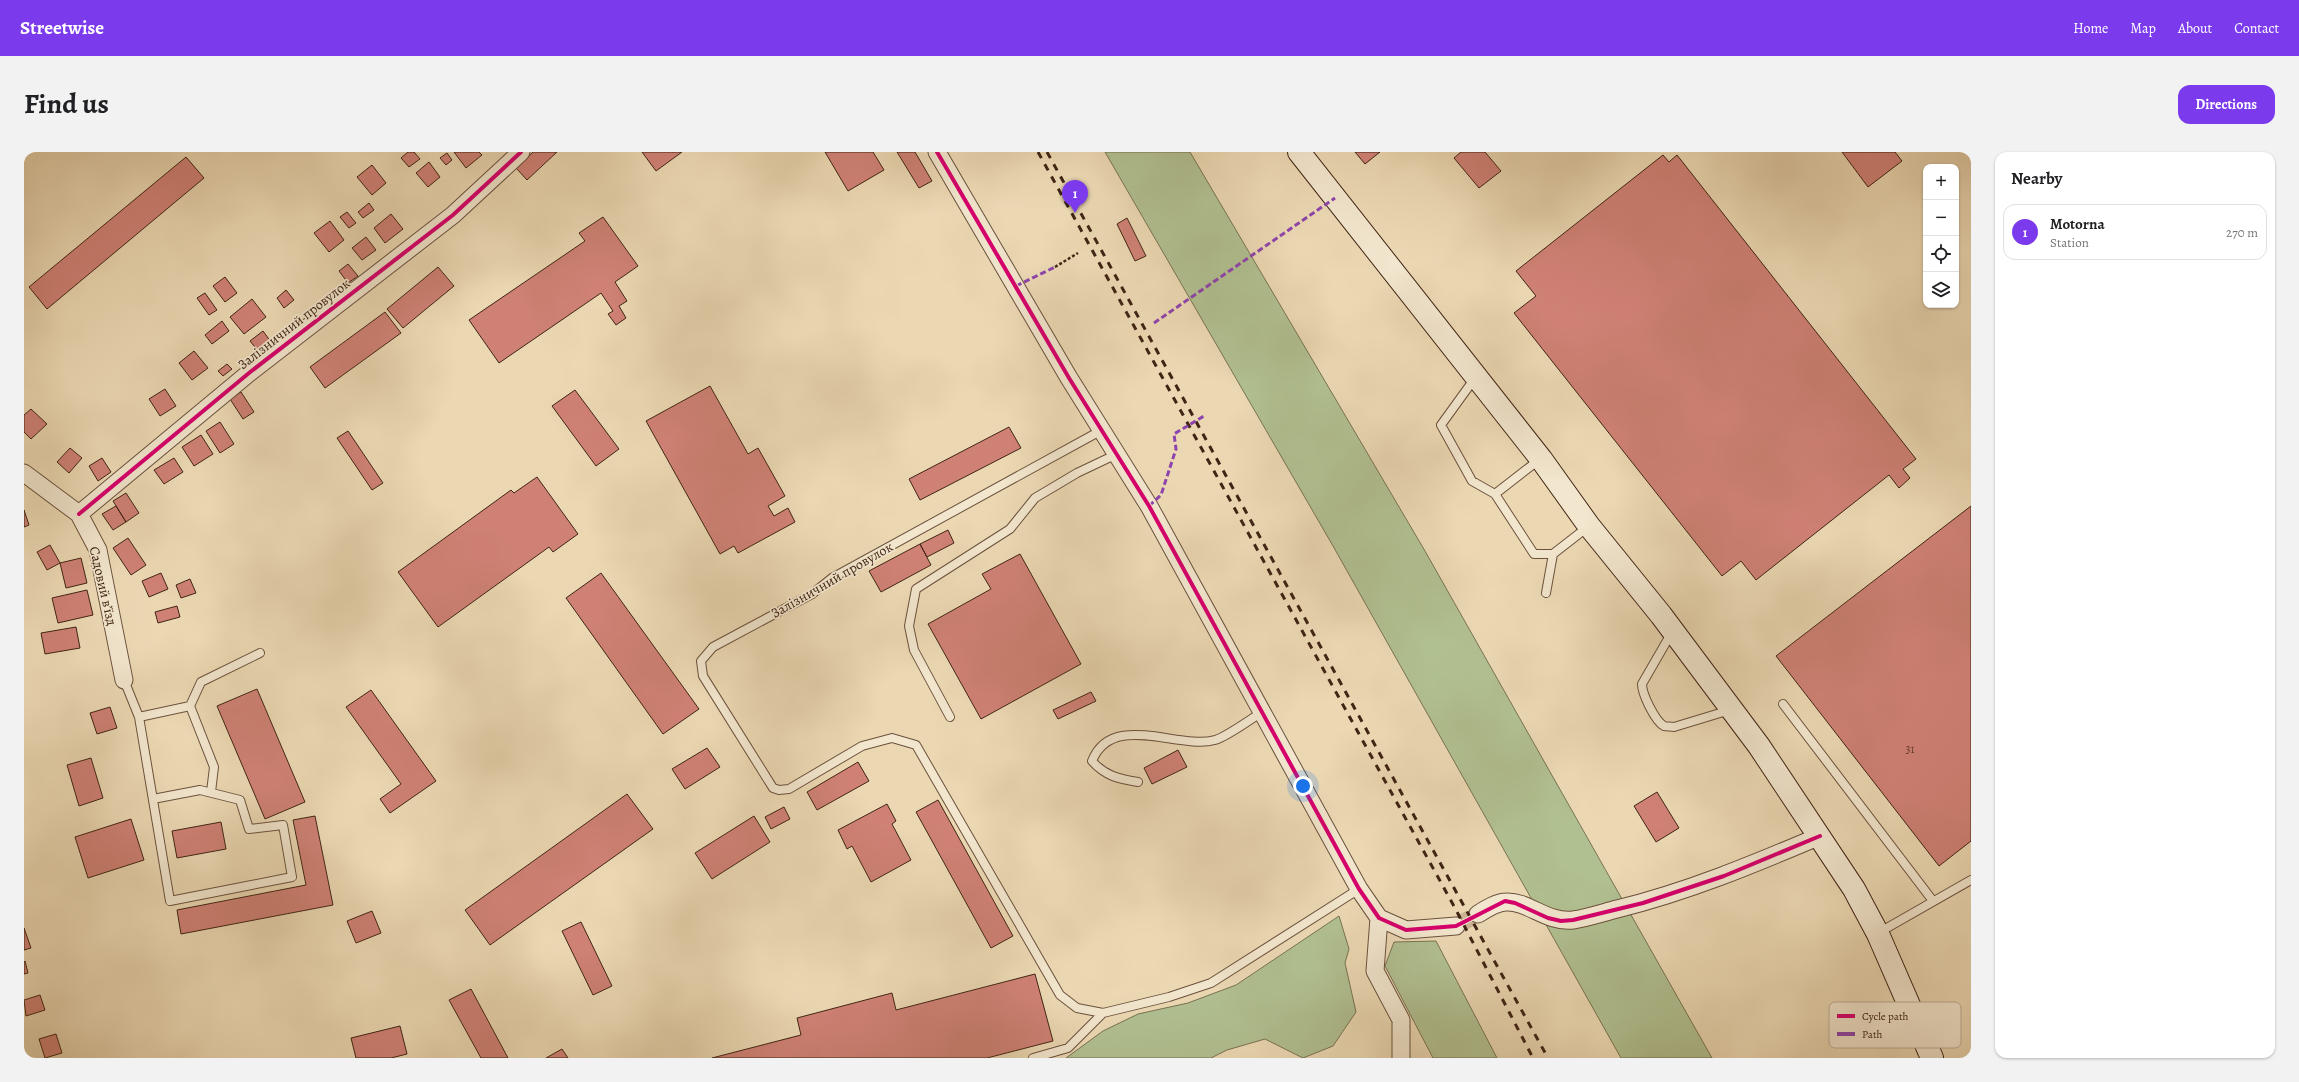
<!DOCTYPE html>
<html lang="en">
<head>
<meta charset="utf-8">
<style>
  :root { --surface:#fff; --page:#f2f2f2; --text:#202124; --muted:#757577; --line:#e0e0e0; --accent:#7c3aed }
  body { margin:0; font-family:Alegreya,serif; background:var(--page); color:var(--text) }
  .controls { position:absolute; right:12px; top:12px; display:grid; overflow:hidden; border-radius:8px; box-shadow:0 1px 3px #0004 }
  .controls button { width:36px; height:36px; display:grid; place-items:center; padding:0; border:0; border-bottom:1px solid var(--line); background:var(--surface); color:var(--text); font:20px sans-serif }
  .you { position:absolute; left:1279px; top:634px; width:14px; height:14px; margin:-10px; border:3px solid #fff; border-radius:50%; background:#1a73e8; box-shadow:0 0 0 6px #1a73e833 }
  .badge { display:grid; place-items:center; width:26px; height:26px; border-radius:50%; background:var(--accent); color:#fff; font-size:13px; font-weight:700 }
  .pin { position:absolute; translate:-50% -33px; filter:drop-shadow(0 1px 2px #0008) }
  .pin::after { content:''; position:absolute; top:21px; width:14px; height:12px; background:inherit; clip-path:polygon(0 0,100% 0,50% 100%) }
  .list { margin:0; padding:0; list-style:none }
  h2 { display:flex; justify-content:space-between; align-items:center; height:52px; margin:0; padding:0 16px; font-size:17px }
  h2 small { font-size:13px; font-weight:400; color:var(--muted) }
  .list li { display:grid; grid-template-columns:26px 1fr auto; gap:12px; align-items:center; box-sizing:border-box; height:56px; margin:0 8px 8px; padding:0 8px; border:1px solid var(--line); border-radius:12px }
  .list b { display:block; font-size:15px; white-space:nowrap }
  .list p { margin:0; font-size:13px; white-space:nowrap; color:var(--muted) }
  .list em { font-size:13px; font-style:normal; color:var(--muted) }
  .icon { flex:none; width:22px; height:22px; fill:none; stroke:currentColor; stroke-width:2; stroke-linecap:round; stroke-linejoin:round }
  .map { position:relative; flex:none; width:1947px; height:906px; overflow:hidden; border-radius:12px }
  header { display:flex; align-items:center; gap:24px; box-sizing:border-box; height:56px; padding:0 20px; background:var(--accent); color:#fff }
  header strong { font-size:19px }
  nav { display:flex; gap:22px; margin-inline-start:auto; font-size:14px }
  .intro { display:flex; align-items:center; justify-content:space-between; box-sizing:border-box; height:96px; padding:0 24px }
  h1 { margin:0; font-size:28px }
  .button { padding:10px 18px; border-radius:12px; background:var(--accent); color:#fff; font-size:14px; font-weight:700 }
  main { display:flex; gap:24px; padding:0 24px }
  aside { flex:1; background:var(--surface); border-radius:12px; box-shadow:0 1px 3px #0004 }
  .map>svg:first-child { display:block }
  .green { fill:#b1c091; stroke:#787252 }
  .building { fill:#cf8175; stroke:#402414 }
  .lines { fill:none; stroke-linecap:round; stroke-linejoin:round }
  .street-tunnel { stroke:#c9b493; stroke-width:17; stroke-dasharray:17 8; stroke-linecap:butt }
  .lane-casing { stroke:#6b513c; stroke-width:10 }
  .street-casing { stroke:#6b513c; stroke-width:19 }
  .secondary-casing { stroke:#402414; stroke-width:24 }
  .path { stroke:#402414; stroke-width:2.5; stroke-dasharray:3 2; stroke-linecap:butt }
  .lane { stroke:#f2e6ce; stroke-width:8 }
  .street { stroke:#f2e6ce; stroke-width:17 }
  .secondary { stroke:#f2e6ce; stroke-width:22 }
  .rail { stroke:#402414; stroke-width:3; stroke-dasharray:7 7; stroke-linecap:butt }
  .quiet { stroke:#8e44ad; stroke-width:3; stroke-dasharray:6 3; stroke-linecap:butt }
  .cycleway-casing { stroke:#f2e6ce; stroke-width:6 }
  .cycleway { stroke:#d6006c; stroke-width:4 }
  .labels { text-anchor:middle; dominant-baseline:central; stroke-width:3.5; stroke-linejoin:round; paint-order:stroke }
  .number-label { font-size:12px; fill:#643b2c }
  .street-label { font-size:14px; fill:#402414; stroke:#f2e6ce }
  .key { fill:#f2e6ce; stroke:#bdac96; stroke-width:1 }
  .key-label { font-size:11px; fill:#402414 }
</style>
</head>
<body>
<header>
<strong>Streetwise</strong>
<nav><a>Home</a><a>Map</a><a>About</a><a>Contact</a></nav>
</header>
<div class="intro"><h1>Find us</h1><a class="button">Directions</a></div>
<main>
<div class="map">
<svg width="1947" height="906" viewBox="0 0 1947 906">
  <rect width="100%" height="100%" fill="#ebd8b3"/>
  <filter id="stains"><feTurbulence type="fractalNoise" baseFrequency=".005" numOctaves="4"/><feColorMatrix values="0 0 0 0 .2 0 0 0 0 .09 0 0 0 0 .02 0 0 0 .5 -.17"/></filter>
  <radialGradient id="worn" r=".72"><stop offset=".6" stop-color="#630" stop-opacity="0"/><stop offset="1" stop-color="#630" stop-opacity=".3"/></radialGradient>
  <path class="green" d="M1081 0H1166L1401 399 1688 906H1597L1309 394Z
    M1315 764 1325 797 1321 811 1332 860 1309 894 1279 906 1241 887 1203 898 1187 906H1042L1079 879 1114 862 1164 851 1212 833Z
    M1412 789 1473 906H1409L1361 814 1370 790Z"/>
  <path class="building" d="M384 0H390L396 7 385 15 377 6Z
    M430 0H455L458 3 442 16Z
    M509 0H533L503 28 492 16Z
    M618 0H658L632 19Z
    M801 0H849L860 18 824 39Z
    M873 0H891L908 29 895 36Z
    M1331 0H1356L1341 12Z
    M1437 0H1461L1477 19 1455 36 1430 6Z
    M1818 0H1871L1878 9 1844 35Z
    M423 1 428 8 422 13 416 6Z
    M1639 3 1645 10 1653 3 1892 307 1879 317 1886 326 1875 336 1865 323 1732 428 1717 409 1698 424 1490 161 1512 144 1492 119Z
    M162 5 180 26 23 157 5 135Z
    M405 10 416 25 404 35 392 21Z
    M348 13 362 31 348 43 333 25Z
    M345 51 350 58 339 66 334 60Z
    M323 60 332 71 325 76 316 65Z
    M367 62 379 77 361 91 350 76Z
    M579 65 614 114 591 130 603 149 595 154 602 166 592 173 584 162 589 159 577 141 475 211 445 168 561 89 555 81Z
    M1103 66 1122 104 1111 109 1093 72Z
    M306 69 320 88 305 100 290 81Z
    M342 85 352 98 338 108 328 96Z
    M324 112 334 124 324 131 315 119Z
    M414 115 430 134 379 176 363 157Z
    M201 125 213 141 201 150 189 134Z
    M262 138 270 148 260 156 253 146Z
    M181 141 193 158 185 163 173 146Z
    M228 147 242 165 220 182 206 165Z
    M361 160 377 181 301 236 286 215Z
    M198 169 205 179 188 192 181 183Z
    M239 179 247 190 235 200 226 189Z
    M170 199 184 216 168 228 155 211Z
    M203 212 208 217 199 224 194 219Z
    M686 234 724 302 734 296 761 344 744 354 750 364 764 356 771 370 714 401 710 394 696 402 622 269Z
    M141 237 152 254 136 264 125 247Z
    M551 238 595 297 572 314 528 254Z
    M217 240 230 260 219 267 206 247Z
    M7 257 23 272 7 287 0 280V263Z
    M196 270 210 292 196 301 182 279Z
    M985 275 997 296 896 348 885 327Z
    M324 279 359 331 348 338 313 286Z
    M177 283 189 302 170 314 158 295Z
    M46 296 58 306 45 321 33 310Z
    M78 306 87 320 74 329 65 314Z
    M150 306 159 320 140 332 130 318Z
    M513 325 554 382 529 400 525 395 414 475 374 420 487 338 490 341Z
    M102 341 115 361 102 370 89 349Z
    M92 354 102 370 89 378 78 362Z
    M1947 354V689L1915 714 1752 504Z
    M0 358 5 373 0 375Z
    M924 378 930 391 903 405 896 392Z
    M104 386 122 413 107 423 89 396Z
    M896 392 907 413 857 440 845 419Z
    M26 393 36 411 23 418 13 400Z
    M996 402 1057 512 957 567 904 472 967 437 958 422Z
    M57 406 63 431 42 436 36 411Z
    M137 421 144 437 125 445 118 429Z
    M577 421 675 557 639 582 542 446Z
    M166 427 172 441 157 446 152 433Z
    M63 438 69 463 34 471 28 446Z
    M153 454 156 465 134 471 131 460Z
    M52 475 56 496 21 502 17 481Z
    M233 537 281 650 241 667 193 554Z
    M347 538 412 629 366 661 356 647 377 632 322 555Z
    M1067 540 1072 549 1034 567 1029 558Z
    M86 555 93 576 73 582 66 561Z
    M683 596 696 615 661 637 648 617Z
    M1154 598 1163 615 1128 632 1120 616Z
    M67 606 79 646 55 654 43 613Z
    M834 610 845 629 793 658 783 640Z
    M1633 640 1655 676 1632 690 1610 654Z
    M603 642 629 677 466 793 441 758Z
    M914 648 989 784 967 796 892 660Z
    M863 652 872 669 868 672 887 708 847 730 828 694 823 697 814 678Z
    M760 655 766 667 747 677 741 665Z
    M291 664 309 753 157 782 153 758 282 733 269 668Z
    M730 664 746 690 688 727 671 701Z
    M107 667 120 708 64 726 51 685Z
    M197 670 202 697 153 706 148 679Z
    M348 759 357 781 332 791 323 769Z
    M557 770 588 834 569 843 538 779Z
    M0 776 7 796 0 798Z
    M1 809 4 821 0 822V810Z
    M1011 822 1029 889 963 906H688L777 883 773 866 868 841 872 858Z
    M447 837 484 906H457L425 848Z
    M16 843 21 858 2 864 0 848Z
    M376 874 383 902 367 906H332L327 886Z
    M32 882 38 901 21 906 15 887Z
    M538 897 544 906H522Z"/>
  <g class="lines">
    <path class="street-tunnel" d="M1432 774 1454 762"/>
    <defs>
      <path id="lane" d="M1451 226 1417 273 1448 329 1471 342 1516 307
        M1078 278 808 426 788 442 689 495 677 509 679 524 749 636 755 638 765 637 838 594 868 586 892 593 1036 843 1053 856 1079 861
        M1471 342 1510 402H1529L1565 374
        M1522 441 1529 402
        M1648 480 1618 532C1618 542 1631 569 1640 574 1643 575 1647 574 1650 575L1706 558
        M100 528 115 565 146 749 268 725 259 673 225 677 216 648 176 638 129 647
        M1759 552 1909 749
        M115 565 166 554
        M926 565 890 498 885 474 892 437 986 377 1011 346 1053 321 1093 302
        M1114 630C1095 627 1081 624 1068 609 1088 559 1154 598 1191 588 1202 585 1227 567 1238 560
        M187 640 190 615 166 554 177 530 236 501
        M1854 781 1947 728
        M1009 906 1044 896 1079 861 1145 845 1187 831 1335 737"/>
      <path id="street" d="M913 0 1045 226 1125 354 1335 737 1355 766 1382 778 1432 774
        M0 321 55 362 74 398 100 528
        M55 362 225 221 429 63 497 0
        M1454 762C1462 757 1473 750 1482 750 1505 749 1522 771 1549 768 1563 766 1578 761 1593 757 1663 740 1730 712 1796 684
        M1355 766 1351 819 1377 868V906"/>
      <path id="secondary" d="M1275 0 1517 307 1565 374 1637 463 1735 594 1830 737 1854 782 1908 906"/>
    </defs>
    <use href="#lane" class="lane-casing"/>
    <use href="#street" class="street-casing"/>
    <use href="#secondary" class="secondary-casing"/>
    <path class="path" d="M1031 115 1054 101"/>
    <use href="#lane" class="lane"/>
    <use href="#street" class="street"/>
    <use href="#secondary" class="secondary"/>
    <path class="rail" d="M1014 0 1431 756 1509 906
      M1023 0 1524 906"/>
    <path class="quiet" d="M992 134 1031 115
      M1130 171 1311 46
      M1125 354 1137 343 1152 297 1150 282 1180 264"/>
    <defs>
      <path id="cycleway" d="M913 0 1045 226 1125 354 1335 737 1355 766 1382 778 1432 774 1481 749 1491 751 1524 766 1537 769 1549 768 1619 751 1700 724 1796 684
        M55 362 225 221 429 63 497 0"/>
    </defs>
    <use href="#cycleway" class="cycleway-casing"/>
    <use href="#cycleway" class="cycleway"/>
  </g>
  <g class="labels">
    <g class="number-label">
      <text x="1886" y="597">31</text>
    </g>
    <g class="street-label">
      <text transform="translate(270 172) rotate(-38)">Залізничний провулок</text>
      <text transform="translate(808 428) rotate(-30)">Залізничний провулок</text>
      <text transform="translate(79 434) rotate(77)">Садовий в’їзд</text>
    </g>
  </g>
  <rect x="1805" y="850" width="132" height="46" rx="6" class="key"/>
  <rect x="1813" y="862" width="18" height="4" fill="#d6006c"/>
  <rect x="1813" y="880" width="18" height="4" fill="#8e44ad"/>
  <g class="key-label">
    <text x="1838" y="868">Cycle path</text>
    <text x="1838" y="886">Path</text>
  </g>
  <rect width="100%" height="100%" filter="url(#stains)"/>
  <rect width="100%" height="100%" fill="url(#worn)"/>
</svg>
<div class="controls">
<button>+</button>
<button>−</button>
<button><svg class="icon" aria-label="locate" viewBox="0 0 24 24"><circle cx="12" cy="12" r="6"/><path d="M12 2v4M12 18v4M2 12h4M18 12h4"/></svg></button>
<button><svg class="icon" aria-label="layers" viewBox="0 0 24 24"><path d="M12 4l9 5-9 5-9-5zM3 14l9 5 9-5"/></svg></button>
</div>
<div class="you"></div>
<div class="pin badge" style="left:1051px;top:61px">1</div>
</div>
<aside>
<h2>Nearby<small></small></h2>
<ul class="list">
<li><span class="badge">1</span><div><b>Motorna</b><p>Station</p></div><em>270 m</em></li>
</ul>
</aside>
</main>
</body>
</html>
